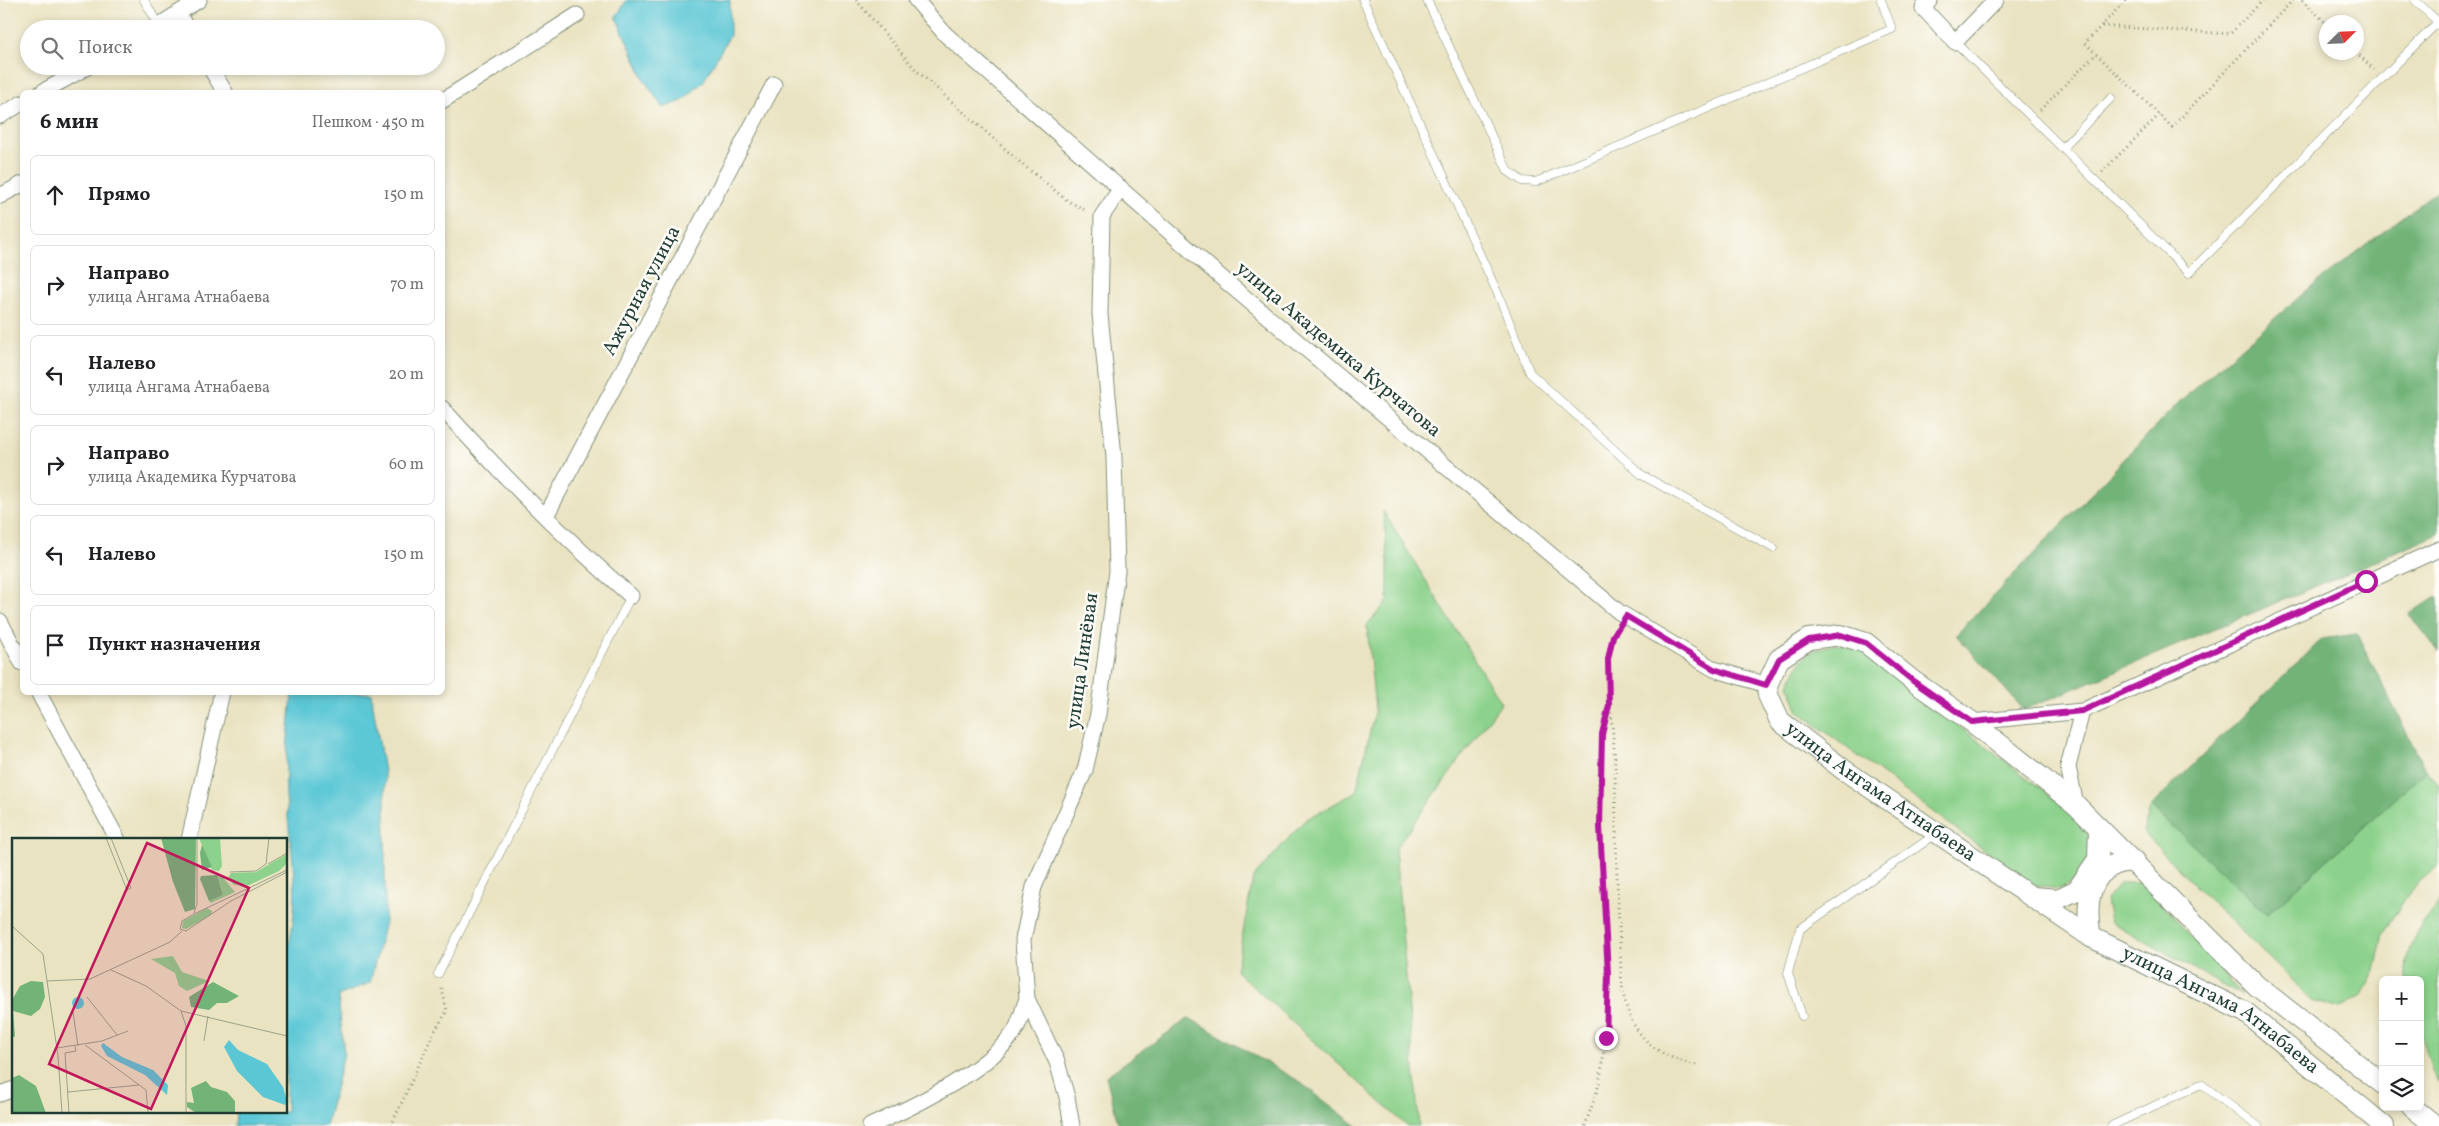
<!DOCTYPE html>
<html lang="ru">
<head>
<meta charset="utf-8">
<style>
  :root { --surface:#fff; --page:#f2f2f2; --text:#202124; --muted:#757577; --line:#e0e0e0 }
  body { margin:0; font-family:Vollkorn,serif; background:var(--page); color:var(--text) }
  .controls { position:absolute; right:15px; bottom:15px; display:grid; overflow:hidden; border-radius:8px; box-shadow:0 2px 8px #0003 }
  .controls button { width:45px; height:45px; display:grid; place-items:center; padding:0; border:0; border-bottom:1px solid var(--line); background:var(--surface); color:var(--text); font:25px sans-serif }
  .compass { position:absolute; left:2319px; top:15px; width:45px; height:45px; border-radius:50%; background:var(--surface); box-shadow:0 2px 8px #0003; rotate:66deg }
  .stop { position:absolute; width:15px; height:15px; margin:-11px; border:4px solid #b5179e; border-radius:50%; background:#fff }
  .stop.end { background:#b5179e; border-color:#fff; box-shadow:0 1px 5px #0008 }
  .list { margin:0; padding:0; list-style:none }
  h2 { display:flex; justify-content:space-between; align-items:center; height:65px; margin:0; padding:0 20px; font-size:21px }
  h2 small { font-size:16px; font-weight:400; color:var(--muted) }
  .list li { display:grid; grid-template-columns:32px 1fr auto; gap:15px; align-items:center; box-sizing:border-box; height:80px; margin:0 10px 10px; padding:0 10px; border:1px solid var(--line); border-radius:8px }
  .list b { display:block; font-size:19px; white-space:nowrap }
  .list p { margin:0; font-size:16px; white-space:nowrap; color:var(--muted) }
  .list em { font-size:16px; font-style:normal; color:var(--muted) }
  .icon { flex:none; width:28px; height:28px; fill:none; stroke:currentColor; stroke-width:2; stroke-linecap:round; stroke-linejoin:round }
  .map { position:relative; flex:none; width:2439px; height:1126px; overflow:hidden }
  .search { position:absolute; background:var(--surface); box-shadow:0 2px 8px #0003; left:20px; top:20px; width:425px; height:55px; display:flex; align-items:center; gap:12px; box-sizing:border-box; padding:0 18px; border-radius:28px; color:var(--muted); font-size:19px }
  .panel { position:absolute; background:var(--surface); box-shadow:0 2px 8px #0003; left:20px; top:90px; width:425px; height:605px; border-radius:8px }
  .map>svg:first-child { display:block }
  .green { fill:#8dd28c; stroke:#568860 }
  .forest { fill:#72b478; stroke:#487856 }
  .water { fill:#5bc7d5; stroke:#3d8284 }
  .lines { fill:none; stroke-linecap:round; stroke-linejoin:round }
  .service-casing { stroke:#84907a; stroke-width:9 }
  .minor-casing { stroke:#84907a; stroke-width:17 }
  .tertiary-casing { stroke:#84907a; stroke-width:22 }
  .path { stroke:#84907a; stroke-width:3; stroke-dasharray:1 4; stroke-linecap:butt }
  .service { stroke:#fff; stroke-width:8 }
  .minor { stroke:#fff; stroke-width:15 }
  .tertiary { stroke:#fff; stroke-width:20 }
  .route { stroke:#b5179e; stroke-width:6 }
  .labels { text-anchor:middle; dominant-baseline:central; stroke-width:5; stroke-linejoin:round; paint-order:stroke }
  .street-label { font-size:20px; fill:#1f3d34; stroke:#fdfcf7 }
  .inset-road { fill:none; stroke:#99a189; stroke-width:1 }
  .view { fill:#c2185b; fill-opacity:0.15; stroke:#c2185b; stroke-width:2.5 }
  .inset-edge { fill:none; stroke:#1f3d34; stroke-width:2.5 }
</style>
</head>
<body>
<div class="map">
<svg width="2439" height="1126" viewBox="0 0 2439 1126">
  <rect width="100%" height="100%" fill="#fdfcf7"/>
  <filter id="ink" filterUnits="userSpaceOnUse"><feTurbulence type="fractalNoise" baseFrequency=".02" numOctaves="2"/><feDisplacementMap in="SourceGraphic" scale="10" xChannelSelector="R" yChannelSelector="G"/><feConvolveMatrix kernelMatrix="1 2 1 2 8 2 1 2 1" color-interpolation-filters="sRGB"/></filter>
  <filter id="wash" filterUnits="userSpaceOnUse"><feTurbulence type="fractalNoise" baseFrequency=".0096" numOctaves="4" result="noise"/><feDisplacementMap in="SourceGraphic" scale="20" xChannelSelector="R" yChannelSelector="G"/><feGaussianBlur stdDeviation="1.12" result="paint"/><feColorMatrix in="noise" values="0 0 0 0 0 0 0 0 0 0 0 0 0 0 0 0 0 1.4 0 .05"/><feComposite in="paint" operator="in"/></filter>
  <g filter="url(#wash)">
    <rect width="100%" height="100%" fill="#eae3c1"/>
    <path class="green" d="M1383 511 1501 703 1395 849 1419 1126H1407L1236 971 1253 878 1305 820 1356 792 1375 710 1367 625 1388 601V561Z
      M1836 644 1858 649 2081 819 2092 837 2089 862 2079 879 2059 889 2031 885 1799 712 1789 685C1801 656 1806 651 1836 644Z
      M2426 771 2439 785V865L2411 889 2383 934 2375 971 2362 995 2341 1008 2312 1000 2187 878 2143 832 2151 806 2267 914Z
      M2120 883H2144L2242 995 2110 922 2106 900Z
      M2439 902V1085L2431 1068 2420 1029V980H2406C2405 944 2418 929 2439 902Z"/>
    <path class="forest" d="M2439 189V534L2024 710 1956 635 2180 401 2305 292Z
      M2439 597V652L2409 613Z
      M2357 634 2426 771 2267 914 2151 806 2322 639Z
      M1189 1018 1297 1080 1357 1126H1119L1106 1076Z"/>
    <path class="water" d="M627 0H730V35L703 82 682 101 663 108 645 81 616 17Z
      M292 693H371L385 778V922L370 983 338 996 344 1053 326 1126H235L236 1112H286V955C303 897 290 854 286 796 284 763 290 725 292 693Z"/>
  </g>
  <g filter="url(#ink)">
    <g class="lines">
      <defs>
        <path id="service" d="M144 0 159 25
          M1363 0 1498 294 1530 373 1642 475 1773 548
          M1427 0 1508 171 1522 181 1536 182 1892 29 1881 0
          M2415 0 2438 22
          M1955 42 2189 273 2439 21
          M2062 148 2111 98
          M438 974 631 596
          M1802 1016 1788 973 1800 929 1936 834
          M2111 1126 2201 1084 2258 1126"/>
        <path id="minor" d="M916 0 945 34 1224 280 1619 612 1714 669 1767 685
          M1930 0 1923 8 1955 42 1996 0
          M178 13 187 29
          M153 29 199 0
          M209 66 225 92
          M42 92 89 66
          M442 101 577 15
          M0 116 22 103
          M0 196 22 184
          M442 408C502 475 564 538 631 596
          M546 516 774 84
          M0 621 22 663
          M38 692 118 840
          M1972 722 2082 711 2439 549
          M2076 805 2068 767 2082 711
          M189 840 222 692
          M0 1094 14 1089
          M870 1126C913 1107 984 1072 1012 1035 1020 1026 1022 1010 1027 999
          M1072 1126 1067 1097 1057 1062 1027 999 1023 940 1034 887 1085 770 1098 714 1117 571 1114 457 1100 314 1102 216 1121 188"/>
        <g id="tertiary">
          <path d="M2033 897 2058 899 2077 890 2098 859 2099 828"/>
          <path d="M2091 937C2084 900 2090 862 2135 861"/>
          <path id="s1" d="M2383 1084 2257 986 2076 805 1972 722 1913 681 1866 643 1841 635 1809 639 1779 659 1767 685 1768 695 1780 721 1844 770 2091 937 2245 1012 2384 1126"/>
          <path d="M2412 1107 2436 1126"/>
        </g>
      </defs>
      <use href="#service" class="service-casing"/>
      <use href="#minor" class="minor-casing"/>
      <use href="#tertiary" class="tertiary-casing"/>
      <path class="path" d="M856 0 916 70 1022 164 1068 201 1087 211
        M2126 0 2085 43 2172 127 2293 0
        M2302 0 2326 23
        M2102 26 2230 34 2263 0
        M2356 52 2374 70
        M2040 110 2096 54
        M2102 172 2159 115
        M1617 629C1611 638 1608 651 1608 661 1608 697 1614 732 1615 767 1616 825 1616 883 1620 941 1621 962 1620 985 1626 1005 1636 1041 1662 1058 1697 1065
        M391 1126 433 1034 447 1011 441 985
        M1585 1126C1589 1112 1596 1097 1599 1083 1606 1047 1608 1009 1608 973 1606 888 1588 792 1609 708"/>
      <use href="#service" class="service"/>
      <use href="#minor" class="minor"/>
      <use href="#tertiary" class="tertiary"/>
    </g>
  </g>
  <g class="lines" filter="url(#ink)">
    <path class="route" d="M1606 1038 1608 974 1600 826 1602 734 1609 705 1608 659 1613 636 1626 616 1714 669 1766 685 1779 659 1809 640 1841 635 1866 643 1913 681 1972 722 2082 711 2366 581"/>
  </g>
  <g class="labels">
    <g class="street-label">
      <text transform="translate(642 291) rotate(-62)">Ажурная улица</text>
      <text transform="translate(1338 350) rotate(40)">улица Академика Курчатова</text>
      <text transform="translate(1083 661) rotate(-82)">улица Линёвая</text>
      <text stroke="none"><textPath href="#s1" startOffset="966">улица Ангама Атнабаева</textPath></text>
      <text stroke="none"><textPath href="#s1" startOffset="1371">улица Ангама Атнабаева</textPath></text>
    </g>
  </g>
  <g transform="translate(12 838)">
    <rect width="275" height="275" fill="#eae3c1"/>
    <path d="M187 0H208L210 28 207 33 200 32ZM275 16V25L267 33 235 48 222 47 216 40 219 35 244 34ZM208 36 223 54 199 65 197 63 211 57 205 37ZM195 70 200 73 199 77 174 91 170 90 171 83ZM161 118 170 134 197 143 175 153 167 148 163 135 139 121Z" fill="#8dd28c"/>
    <path d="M149 0H184L183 71 173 74 161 44ZM190 7 200 29 190 32 188 15ZM205 37 211 57 197 63 188 41 189 38ZM19 143 31 144 33 159 28 171 19 178 1 173 3 199 0 198V162L8 148ZM201 144 227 158 215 165H205L197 172 179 169 177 159ZM7 237 24 248 34 275H0V240ZM194 243 199 249 215 254 223 263V275H184L175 269V264L182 265 179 250Z" fill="#72b478"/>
    <path d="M60 165a6 6 0 1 1 12 0a6 6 0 1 1-12 0ZM217 202 226 212 255 226 271 249 275 263 273 267 251 259 225 233 212 209ZM91 205 110 219 141 232 156 247 155 257 133 237 95 218 89 208Z" fill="#5bc7d5"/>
    <path class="inset-road" d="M94 0 115 52 119 50M99 0 119 50M256 26 275 15M275 32 182 76 170 83 168 91 174 93 219 63 275 34M218 34 244 33 254 26 257 0M182 75 185 66V0M0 88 31 116 35 143M99 132 134 148 169 173 275 198M75 159 105 197M169 173 174 188V275M61 174 66 208M192 203 196 178M73 207 134 252 136 275M45 210 90 203 116 193M56 254 127 247M50 275 46 218 35 143 78 141 158 104 170 93M57 275 53 215 64 213 63 208"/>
    <path class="view" d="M135 5 237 50 139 271 37 226Z"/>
    <rect width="275" height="275" class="inset-edge"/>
  </g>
</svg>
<div class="controls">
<button>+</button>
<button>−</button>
<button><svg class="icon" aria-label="layers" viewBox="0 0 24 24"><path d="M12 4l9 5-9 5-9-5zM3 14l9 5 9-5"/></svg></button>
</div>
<svg class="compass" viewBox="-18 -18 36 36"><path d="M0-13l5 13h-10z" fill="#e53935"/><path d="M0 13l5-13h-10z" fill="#757577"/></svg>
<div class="stop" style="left:2366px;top:581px"></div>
<div class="stop end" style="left:1606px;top:1038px"></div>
<div class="search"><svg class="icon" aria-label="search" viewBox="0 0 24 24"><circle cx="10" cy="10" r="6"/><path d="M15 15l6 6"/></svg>Поиск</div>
<section class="panel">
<h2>6 мин<small>Пешком · 450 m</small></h2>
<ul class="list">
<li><svg class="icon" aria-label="ahead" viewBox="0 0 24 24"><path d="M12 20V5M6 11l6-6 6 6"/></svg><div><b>Прямо</b></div><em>150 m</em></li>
<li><svg class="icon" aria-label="right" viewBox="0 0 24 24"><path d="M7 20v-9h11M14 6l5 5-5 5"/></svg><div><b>Направо</b><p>улица Ангама Атнабаева</p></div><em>70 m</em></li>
<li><svg class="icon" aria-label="left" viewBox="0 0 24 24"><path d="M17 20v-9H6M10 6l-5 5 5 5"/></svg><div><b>Налево</b><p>улица Ангама Атнабаева</p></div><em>20 m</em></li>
<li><svg class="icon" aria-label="right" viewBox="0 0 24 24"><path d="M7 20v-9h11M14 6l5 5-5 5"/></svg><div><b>Направо</b><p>улица Академика Курчатова</p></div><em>60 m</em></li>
<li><svg class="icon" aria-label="left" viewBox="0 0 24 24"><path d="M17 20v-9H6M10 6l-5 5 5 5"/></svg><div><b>Налево</b></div><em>150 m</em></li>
<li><svg class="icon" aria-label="arrive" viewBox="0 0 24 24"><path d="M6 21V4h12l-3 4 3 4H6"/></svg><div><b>Пункт назначения</b></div></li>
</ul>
</section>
</div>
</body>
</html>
